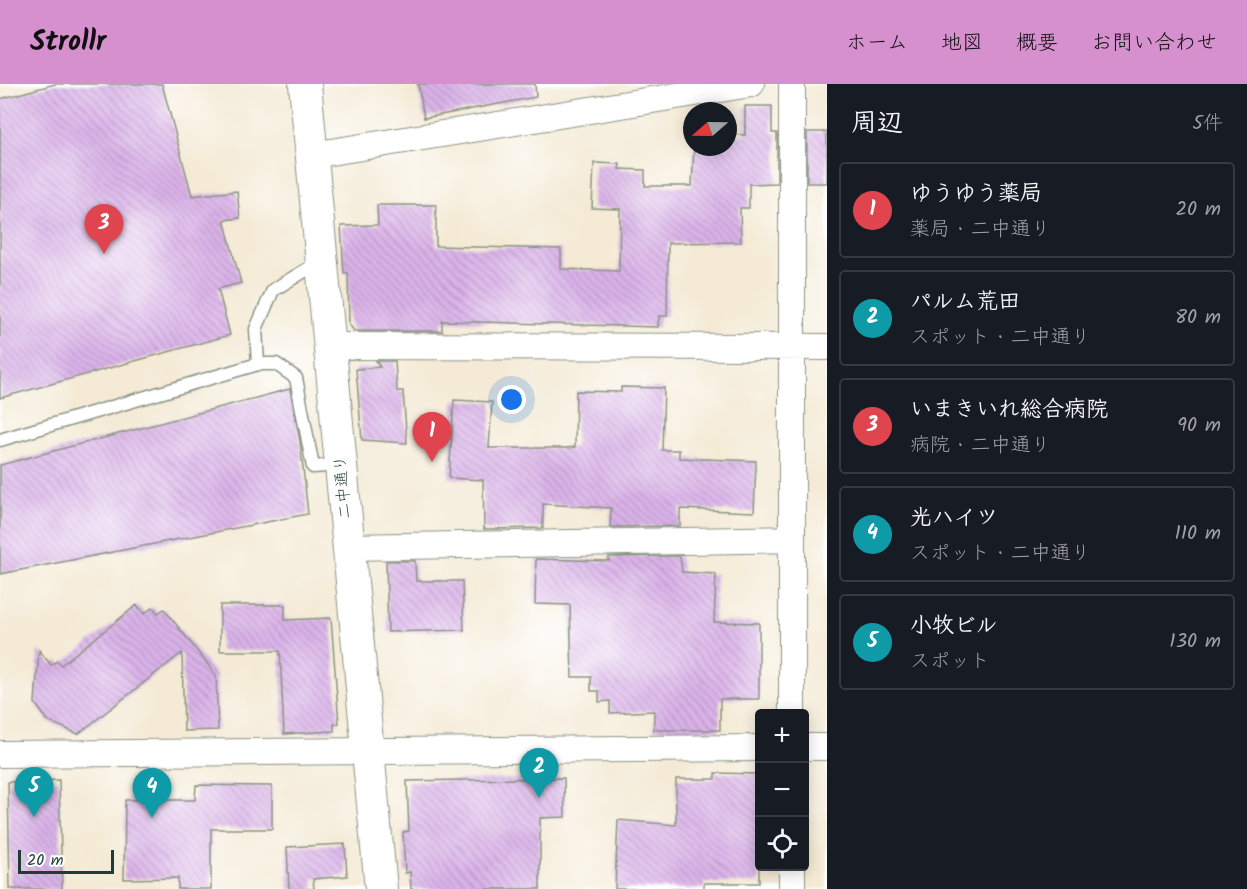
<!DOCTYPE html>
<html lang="ja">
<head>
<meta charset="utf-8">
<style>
  :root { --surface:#171b24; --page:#242831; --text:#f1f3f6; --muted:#9ea1a6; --line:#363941; --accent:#d690ce }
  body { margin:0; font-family:Kalam,"Klee One",sans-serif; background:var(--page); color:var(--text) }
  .controls { position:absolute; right:18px; bottom:18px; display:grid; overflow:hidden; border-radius:6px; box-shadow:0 3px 15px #0003 }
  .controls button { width:54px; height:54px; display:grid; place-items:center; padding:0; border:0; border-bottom:2px solid var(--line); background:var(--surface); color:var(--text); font:30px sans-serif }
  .compass { position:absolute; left:683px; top:18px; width:54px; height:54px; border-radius:50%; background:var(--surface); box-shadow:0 3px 15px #0003; rotate:250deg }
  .scale { position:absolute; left:18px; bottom:15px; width:96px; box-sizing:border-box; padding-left:6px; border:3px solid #1f3d34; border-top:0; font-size:16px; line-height:21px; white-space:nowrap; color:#1f3d34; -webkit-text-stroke:4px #fff; paint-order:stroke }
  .you { position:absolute; left:512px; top:316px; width:21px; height:21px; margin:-15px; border:4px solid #fff; border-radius:50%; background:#1a73e8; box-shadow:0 0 0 9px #1a73e833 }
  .badge { display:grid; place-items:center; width:39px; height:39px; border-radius:50%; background:var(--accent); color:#fff; font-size:20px; font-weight:700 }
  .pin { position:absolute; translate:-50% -50px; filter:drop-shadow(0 2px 3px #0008) }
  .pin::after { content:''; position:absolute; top:32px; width:21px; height:18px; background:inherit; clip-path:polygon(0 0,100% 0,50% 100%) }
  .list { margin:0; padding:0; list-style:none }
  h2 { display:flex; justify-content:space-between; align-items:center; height:78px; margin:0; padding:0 24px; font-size:26px }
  h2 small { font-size:20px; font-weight:400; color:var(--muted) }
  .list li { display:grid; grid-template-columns:39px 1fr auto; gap:18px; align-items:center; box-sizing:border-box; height:96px; margin:0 12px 12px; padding:0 12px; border:2px solid var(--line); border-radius:6px }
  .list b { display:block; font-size:22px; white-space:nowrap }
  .list p { margin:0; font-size:20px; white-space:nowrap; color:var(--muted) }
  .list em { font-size:20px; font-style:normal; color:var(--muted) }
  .icon { flex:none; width:33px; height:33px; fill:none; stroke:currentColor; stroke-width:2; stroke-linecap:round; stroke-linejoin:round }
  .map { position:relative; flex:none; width:827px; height:805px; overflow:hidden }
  header { display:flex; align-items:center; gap:36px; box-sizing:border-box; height:84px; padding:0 30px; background:var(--accent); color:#111 }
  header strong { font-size:28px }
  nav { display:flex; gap:33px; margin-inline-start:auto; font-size:21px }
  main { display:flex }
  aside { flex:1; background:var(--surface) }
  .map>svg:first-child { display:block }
  .building { fill:url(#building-back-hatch) }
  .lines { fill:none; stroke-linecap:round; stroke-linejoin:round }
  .service-casing { stroke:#8a9484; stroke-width:15 }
  .minor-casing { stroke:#8a9484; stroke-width:28 }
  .tertiary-casing { stroke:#8a9484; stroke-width:34 }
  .service { stroke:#fff; stroke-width:12 }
  .minor { stroke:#fff; stroke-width:26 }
  .tertiary { stroke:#fff; stroke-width:32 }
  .labels { text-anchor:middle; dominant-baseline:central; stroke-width:4.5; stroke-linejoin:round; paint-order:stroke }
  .street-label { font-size:16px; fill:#1f3d34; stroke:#fff }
</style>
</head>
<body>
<header>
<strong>Strollr</strong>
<nav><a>ホーム</a><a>地図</a><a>概要</a><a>お問い合わせ</a></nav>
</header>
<main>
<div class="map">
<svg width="827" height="805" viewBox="0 0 827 805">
  <defs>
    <pattern id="building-back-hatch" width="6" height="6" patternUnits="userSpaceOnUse" patternTransform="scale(1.5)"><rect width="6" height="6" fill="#dbb3ea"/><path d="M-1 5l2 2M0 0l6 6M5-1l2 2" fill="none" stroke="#b193be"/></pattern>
  </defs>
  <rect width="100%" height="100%" fill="#fff"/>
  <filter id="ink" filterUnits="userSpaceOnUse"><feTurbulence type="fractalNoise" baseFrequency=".0167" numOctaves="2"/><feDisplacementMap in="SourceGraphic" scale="12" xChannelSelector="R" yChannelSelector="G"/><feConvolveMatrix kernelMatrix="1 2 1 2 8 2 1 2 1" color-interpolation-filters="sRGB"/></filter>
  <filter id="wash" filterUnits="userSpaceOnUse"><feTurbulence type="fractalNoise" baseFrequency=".008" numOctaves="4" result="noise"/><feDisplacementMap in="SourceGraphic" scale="24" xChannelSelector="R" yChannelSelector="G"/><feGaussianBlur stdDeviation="1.35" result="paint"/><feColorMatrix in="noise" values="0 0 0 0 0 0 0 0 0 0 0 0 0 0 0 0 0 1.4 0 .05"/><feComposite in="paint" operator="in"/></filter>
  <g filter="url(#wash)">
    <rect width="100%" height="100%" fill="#f4ead5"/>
    <g id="blocks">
      <path class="building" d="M55 0H162L192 112 237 107 240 134 224 136 241 199 218 205 230 251 0 314V15Z
        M418 0H535L536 13 424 34Z
        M745 22H772V49H777V99L749 100V124H740L741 158 668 159 667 232H659L658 243 442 237V247H354L349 240 348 189H344L341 142 378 141 377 121H436V162L561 165V185L619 187 620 125 592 124 594 79 620 80 619 85 645 86V102H692L694 63H728V50L745 51Z
        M807 48H827V99H807Z
        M376 277H395L397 307H403L407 359 362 356 356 285 380 283Z
        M621 303 664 304 662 366H679V374L756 377 754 428 680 425V442L610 443 611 424 543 420V444L484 445 483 396 449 394 454 316 492 318 489 364H567L575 363 576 307 621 308Z
        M290 305 300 357 308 430 0 490V381Z
        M680 472 682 488 716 490 714 538 759 539V615H720V646H654V627L610 629V617L599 618V607H591V593H572L570 521 535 520 536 475 609 477V473Z
        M386 477H415L416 497H462L464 546 388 548Z
        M137 521 144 530 153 523 158 529 164 525 216 591 218 646 184 647 182 569 78 650 48 637 35 619 39 566 51 581 57 577 61 581Z
        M220 521H285V536L331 534 339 640H334V647L284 650 280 567H220Z
        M715 689 759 690V799H704V805H615L618 736 676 741V695H715Z
        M564 694 565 733 540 734V805H411L410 788 405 789 403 748 409 747 407 697Z
        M59 696 62 805H10L8 698Z
        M196 701 272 702V745H211V805H178V794L124 795 125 716H195Z
        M345 760 347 792 313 795 314 805H289L287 763Z"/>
    </g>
  </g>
  <g filter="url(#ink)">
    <use href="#blocks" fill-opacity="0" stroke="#8a9484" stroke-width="1.5"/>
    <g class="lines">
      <defs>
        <path id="service" d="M258 280 256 245 273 206 321 177
          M0 356 258 280H276L296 294 313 383 339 381"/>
        <path id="minor" d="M792 0V630
          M312 71 751 0
          M330 262 827 263
          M348 463 792 455
          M804 663H827
          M0 670 760 664
          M792 805V782"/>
        <path id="tertiary" d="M305 0 381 805"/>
      </defs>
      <use href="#service" class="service-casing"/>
      <use href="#minor" class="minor-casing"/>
      <use href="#tertiary" class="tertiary-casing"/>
      <use href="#service" class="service"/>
      <use href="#minor" class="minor"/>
      <use href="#tertiary" class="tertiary"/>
    </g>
  </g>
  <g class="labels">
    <g class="street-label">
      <text transform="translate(343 403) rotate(-95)">二中通り</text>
    </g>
  </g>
</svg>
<div class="controls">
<button>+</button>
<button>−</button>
<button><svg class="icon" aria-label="locate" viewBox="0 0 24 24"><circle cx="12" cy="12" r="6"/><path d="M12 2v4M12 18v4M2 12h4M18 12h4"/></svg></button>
</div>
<svg class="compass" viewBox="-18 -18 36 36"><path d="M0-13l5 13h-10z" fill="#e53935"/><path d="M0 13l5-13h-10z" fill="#9ea1a6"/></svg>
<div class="scale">20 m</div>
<div class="you"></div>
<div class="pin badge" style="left:432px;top:378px;background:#e0444e">1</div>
<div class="pin badge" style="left:539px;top:714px;background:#0f9aa8">2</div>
<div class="pin badge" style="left:104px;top:170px;background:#e0444e">3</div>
<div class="pin badge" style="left:152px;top:734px;background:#0f9aa8">4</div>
<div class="pin badge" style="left:34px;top:733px;background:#0f9aa8">5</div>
</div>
<aside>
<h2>周辺<small>5件</small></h2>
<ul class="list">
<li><span class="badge" style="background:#e0444e">1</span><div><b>ゆうゆう薬局</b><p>薬局 · 二中通り</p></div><em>20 m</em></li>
<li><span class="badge" style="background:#0f9aa8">2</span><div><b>パルム荒田</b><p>スポット · 二中通り</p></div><em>80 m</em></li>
<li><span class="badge" style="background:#e0444e">3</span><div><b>いまきいれ総合病院</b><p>病院 · 二中通り</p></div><em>90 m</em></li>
<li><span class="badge" style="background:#0f9aa8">4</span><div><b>光ハイツ</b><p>スポット · 二中通り</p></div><em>110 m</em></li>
<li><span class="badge" style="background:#0f9aa8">5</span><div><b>小牧ビル</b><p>スポット</p></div><em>130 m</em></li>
</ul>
</aside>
</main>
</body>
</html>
